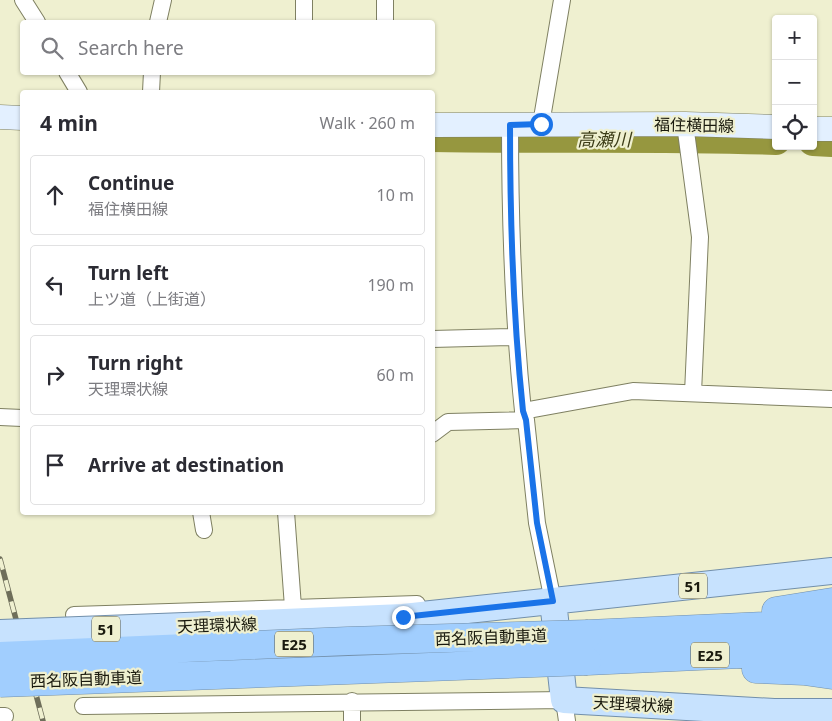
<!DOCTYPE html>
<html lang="en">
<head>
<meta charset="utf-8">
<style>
  :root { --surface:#fff; --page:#f2f2f3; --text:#2b2b33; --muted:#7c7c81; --line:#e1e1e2 }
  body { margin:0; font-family:"Noto Sans","Noto Sans JP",sans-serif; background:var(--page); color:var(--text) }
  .controls { position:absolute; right:15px; top:15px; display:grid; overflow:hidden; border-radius:5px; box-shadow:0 1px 4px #0004 }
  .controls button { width:45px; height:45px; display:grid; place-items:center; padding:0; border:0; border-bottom:1px solid var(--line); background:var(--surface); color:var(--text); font:25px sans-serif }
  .stop { position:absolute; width:15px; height:15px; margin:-11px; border:4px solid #1a73e8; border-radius:50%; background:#fff }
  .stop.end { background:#1a73e8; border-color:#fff; box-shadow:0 1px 5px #0008 }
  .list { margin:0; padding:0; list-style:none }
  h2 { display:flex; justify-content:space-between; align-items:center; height:65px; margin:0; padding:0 20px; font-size:21px }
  h2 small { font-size:16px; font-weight:400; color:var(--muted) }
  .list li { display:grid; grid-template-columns:32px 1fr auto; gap:15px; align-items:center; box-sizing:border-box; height:80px; margin:0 10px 10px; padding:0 10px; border:1px solid var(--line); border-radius:5px }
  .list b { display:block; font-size:19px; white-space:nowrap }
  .list p { margin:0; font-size:16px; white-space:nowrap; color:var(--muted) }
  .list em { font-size:16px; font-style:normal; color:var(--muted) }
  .icon { flex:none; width:28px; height:28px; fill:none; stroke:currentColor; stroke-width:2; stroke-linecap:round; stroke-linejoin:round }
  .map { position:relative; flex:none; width:832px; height:721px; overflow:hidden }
  .search { position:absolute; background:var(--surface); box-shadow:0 1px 4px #0004; left:20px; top:20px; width:415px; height:55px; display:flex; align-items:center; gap:12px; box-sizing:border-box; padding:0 18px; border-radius:5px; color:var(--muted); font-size:19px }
  .panel { position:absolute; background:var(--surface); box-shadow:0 1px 4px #0004; left:20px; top:90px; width:415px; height:425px; border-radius:5px }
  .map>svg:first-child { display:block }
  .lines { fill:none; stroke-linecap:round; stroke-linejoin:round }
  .river { stroke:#96973f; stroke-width:30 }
  .street-casing { stroke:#7f8062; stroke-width:18 }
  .secondary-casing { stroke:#7f8062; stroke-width:25 }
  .primary-casing { stroke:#728faa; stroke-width:28 }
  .highway-casing { stroke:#728faa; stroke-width:29 }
  .street { stroke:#fff; stroke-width:16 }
  .secondary { stroke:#e3f0ff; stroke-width:24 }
  .primary { stroke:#c7e2fe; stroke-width:26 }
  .highway { stroke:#a1cefe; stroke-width:28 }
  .rail-casing { stroke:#6e6e5a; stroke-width:5.5 }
  .rail { stroke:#eff0d0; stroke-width:4; stroke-dasharray:11; stroke-linecap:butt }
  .primary-bridge-casing { stroke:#728faa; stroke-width:28; stroke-linecap:butt }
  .highway-bridge-casing { stroke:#728faa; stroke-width:29; stroke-linecap:butt }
  .primary-bridge { stroke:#c7e2fe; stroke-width:26 }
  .highway-bridge { stroke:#a1cefe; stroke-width:28 }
  .route { stroke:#1a73e8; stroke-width:6 }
  .labels { text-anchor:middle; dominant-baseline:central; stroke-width:4.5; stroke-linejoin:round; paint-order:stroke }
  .shield { fill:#eff0d0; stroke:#5a5a48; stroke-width:1 }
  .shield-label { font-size:15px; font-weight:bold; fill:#1a1a0e }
  .street-label { font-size:16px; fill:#1a1a0e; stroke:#eff0d0 }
  .water-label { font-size:18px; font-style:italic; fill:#3c3c17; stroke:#eff0d0 }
</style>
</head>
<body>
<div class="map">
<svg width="832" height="721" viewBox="0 0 832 721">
  <rect width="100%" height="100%" fill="#eff0d0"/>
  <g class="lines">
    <path class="river" d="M432 137C547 139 661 136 776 140
      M813 141 832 142"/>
    <defs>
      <path id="street" d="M23 0 37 22
        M385 0V22
        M158 22 163 0
        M304 22V0
        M67 72 79 92
        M151 92 152 72
        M541 124 562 0
        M685 124 700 237 693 393
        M510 125C510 221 513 316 523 411L526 420 537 523 553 601
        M432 339 515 337
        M523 411 633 391 832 399
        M0 417 22 418
        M432 434 448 422 526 420
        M201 512 204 530
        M286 512 293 607
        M74 615 417 604
        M352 701V721
        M83 706 564 700 567 721
        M0 716H5"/>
      <path id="secondary" d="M0 117 22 118
        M432 125 685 124 776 127
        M813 129H832"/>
      <path id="primary" d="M553 601 564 700 774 712H832
        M211 625 403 617 832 571"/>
      <path id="highway" d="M776 611 832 602
        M588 634 832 623
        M587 661 832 650
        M756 669 804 671 832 675"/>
    </defs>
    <use href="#street" class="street-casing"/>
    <use href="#secondary" class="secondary-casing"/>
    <use href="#primary" class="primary-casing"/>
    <use href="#highway" class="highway-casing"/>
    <use href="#street" class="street"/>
    <use href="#secondary" class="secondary"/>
    <use href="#primary" class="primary"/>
    <use href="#highway" class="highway"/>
    <defs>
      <path id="rail" d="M0 559 43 721"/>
    </defs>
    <use href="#rail" class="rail-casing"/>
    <use href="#rail" class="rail"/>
    <defs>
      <path id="primary-bridge" d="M0 633 211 625"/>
      <path id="highway-bridge" d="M0 656 348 641 588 634
        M0 683 587 661"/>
    </defs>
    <use href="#primary-bridge" class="primary-bridge-casing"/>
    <use href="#highway-bridge" class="highway-bridge-casing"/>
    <use href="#primary-bridge" class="primary-bridge"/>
    <use href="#highway-bridge" class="highway-bridge"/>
  </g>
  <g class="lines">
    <path class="route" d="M403 617 553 601 537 523 526 420 523 411C513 316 510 221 510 125L541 124"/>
  </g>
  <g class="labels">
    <g class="shield">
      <rect x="679" y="573.5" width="28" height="25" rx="4"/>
      <rect x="92" y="616.5" width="28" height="25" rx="4"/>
      <rect x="275" y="631.5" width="38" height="25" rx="4"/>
      <rect x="691" y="642.5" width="38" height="25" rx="4"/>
    </g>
    <g class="shield-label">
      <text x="693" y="586">51</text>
      <text x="106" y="629">51</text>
      <text x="294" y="644">E25</text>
      <text x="710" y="655">E25</text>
    </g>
    <g class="street-label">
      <text transform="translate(694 125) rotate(1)">福住横田線</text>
      <text transform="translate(217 625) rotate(-2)">天理環状線</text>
      <text transform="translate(491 637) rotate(-2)">西名阪自動車道</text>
      <text transform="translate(86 679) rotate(-2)">西名阪自動車道</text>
      <text transform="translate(633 704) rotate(3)">天理環状線</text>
    </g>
    <g class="water-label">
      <text x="604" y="139">高瀬川</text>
    </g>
  </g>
</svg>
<div class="controls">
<button>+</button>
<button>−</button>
<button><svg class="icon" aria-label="locate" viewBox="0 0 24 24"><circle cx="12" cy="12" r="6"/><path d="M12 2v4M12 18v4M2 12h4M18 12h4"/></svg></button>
</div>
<div class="stop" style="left:541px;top:124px"></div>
<div class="stop end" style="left:403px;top:617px"></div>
<div class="search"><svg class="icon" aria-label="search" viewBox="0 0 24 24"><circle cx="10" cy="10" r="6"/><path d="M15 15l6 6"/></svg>Search here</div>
<section class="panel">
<h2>4 min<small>Walk · 260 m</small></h2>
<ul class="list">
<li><svg class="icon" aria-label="ahead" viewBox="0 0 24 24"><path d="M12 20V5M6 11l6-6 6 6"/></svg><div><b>Continue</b><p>福住横田線</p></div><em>10 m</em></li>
<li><svg class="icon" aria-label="left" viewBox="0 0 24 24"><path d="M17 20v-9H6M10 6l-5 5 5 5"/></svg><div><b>Turn left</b><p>上ツ道（上街道）</p></div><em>190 m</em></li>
<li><svg class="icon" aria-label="right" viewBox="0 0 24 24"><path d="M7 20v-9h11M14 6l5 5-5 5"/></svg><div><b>Turn right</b><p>天理環状線</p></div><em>60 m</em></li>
<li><svg class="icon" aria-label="arrive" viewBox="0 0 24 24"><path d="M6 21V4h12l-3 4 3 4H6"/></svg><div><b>Arrive at destination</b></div></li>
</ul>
</section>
</div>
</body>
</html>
